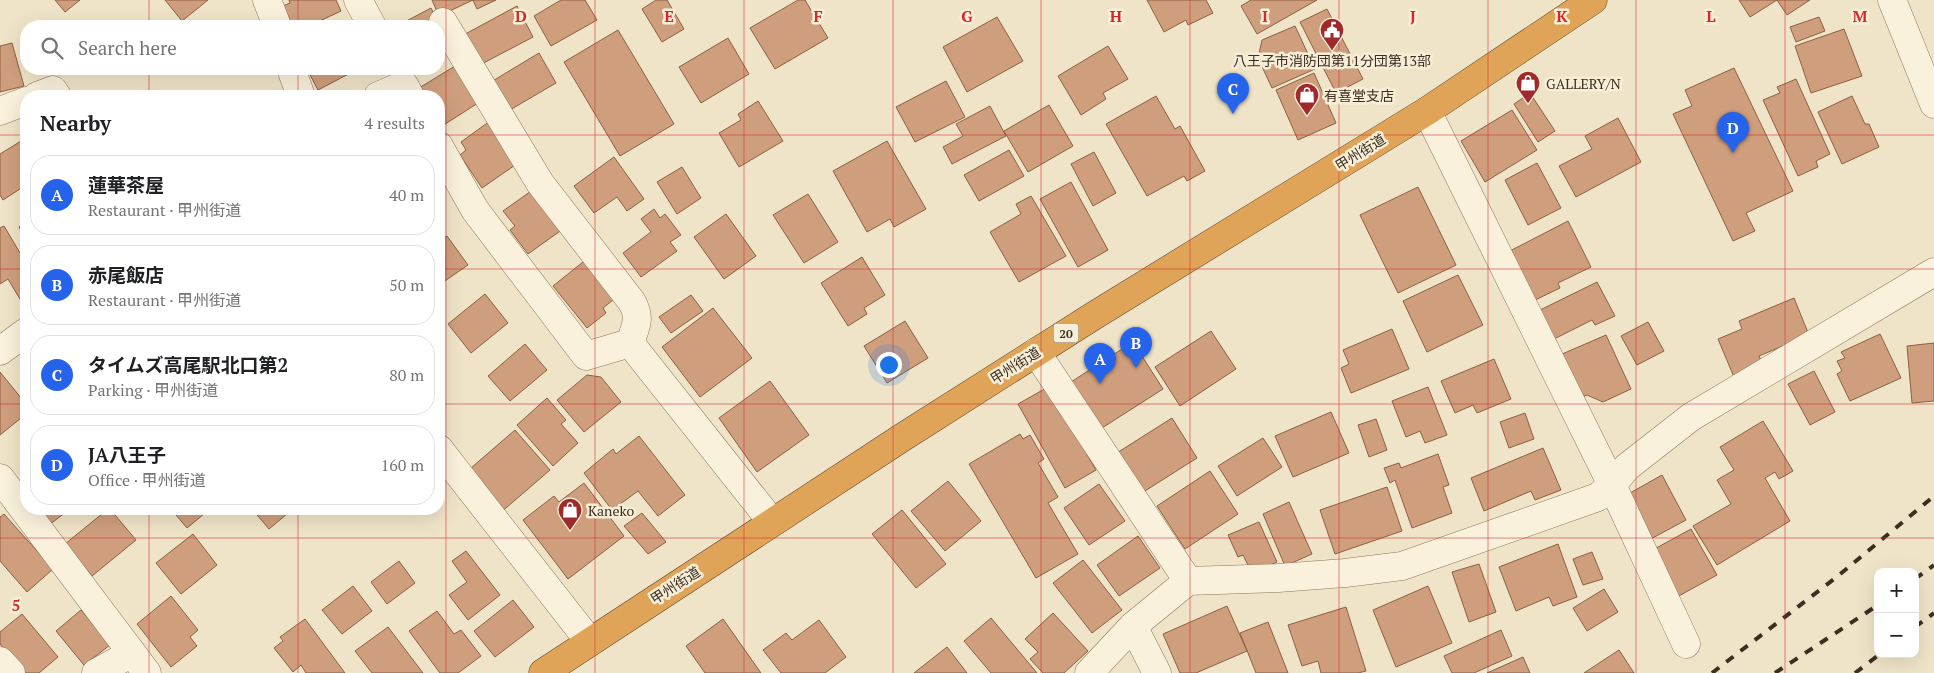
<!DOCTYPE html>
<html lang="en">
<head>
<meta charset="utf-8">
<style>
  :root { --surface:#fff; --page:#f2f2f2; --text:#202124; --muted:#757577; --line:#e0e0e0; --accent:#2563eb }
  body { margin:0; font-family:"PT Serif","Noto Sans JP",serif; background:var(--page); color:var(--text) }
  .controls { position:absolute; right:15px; bottom:15px; display:grid; overflow:hidden; border-radius:10px; box-shadow:0 5px 20px #0002 }
  .controls button { width:45px; height:45px; display:grid; place-items:center; padding:0; border:0; border-bottom:1px solid var(--line); background:var(--surface); color:var(--text); font:25px sans-serif }
  .you { position:absolute; left:888px; top:364px; width:18px; height:18px; margin:-12px; border:4px solid #fff; border-radius:50%; background:#1a73e8; box-shadow:0 0 0 8px #1a73e833 }
  .badge { display:grid; place-items:center; width:32px; height:32px; border-radius:50%; background:var(--accent); color:#fff; font-size:16px; font-weight:700 }
  .pin { position:absolute; translate:-50% -41px; filter:drop-shadow(0 1px 2px #0008) }
  .pin::after { content:''; position:absolute; top:26px; width:18px; height:15px; background:inherit; clip-path:polygon(0 0,100% 0,50% 100%) }
  .list { margin:0; padding:0; list-style:none }
  h2 { display:flex; justify-content:space-between; align-items:center; height:65px; margin:0; padding:0 20px; font-size:21px }
  h2 small { font-size:16px; font-weight:400; color:var(--muted) }
  .list li { display:grid; grid-template-columns:32px 1fr auto; gap:15px; align-items:center; box-sizing:border-box; height:80px; margin:0 10px 10px; padding:0 10px; border:1px solid var(--line); border-radius:20px }
  .list b { display:block; font-size:19px; white-space:nowrap }
  .list p { margin:0; font-size:16px; white-space:nowrap; color:var(--muted) }
  .list em { font-size:16px; font-style:normal; color:var(--muted) }
  .icon { flex:none; width:28px; height:28px; fill:none; stroke:currentColor; stroke-width:2; stroke-linecap:round; stroke-linejoin:round }
  .map { position:relative; flex:none; width:1934px; height:673px; overflow:hidden }
  .search { position:absolute; background:var(--surface); box-shadow:0 5px 20px #0002; left:20px; top:20px; width:425px; height:55px; display:flex; align-items:center; gap:12px; box-sizing:border-box; padding:0 18px; border-radius:20px; color:var(--muted); font-size:19px }
  .panel { position:absolute; background:var(--surface); box-shadow:0 5px 20px #0002; left:20px; top:90px; width:425px; height:425px; border-radius:20px }
  .map>svg:first-child { display:block }
  .building { fill:#cf9f7d; stroke:#8d5f41 }
  .lines { fill:none; stroke-linecap:round; stroke-linejoin:round }
  .minor-casing { stroke:#8d765c; stroke-width:29 }
  .highway-casing { stroke:#5b4430; stroke-width:29 }
  .minor { stroke:#faf1dc; stroke-width:28 }
  .highway { stroke:#e0a458; stroke-width:28 }
  .rail { stroke:#3d2e20; stroke-width:4; stroke-dasharray:9 9; stroke-linecap:butt }
  .grid { fill:none; stroke:#d62828; stroke-width:1; stroke-opacity:0.55 }
  .labels { text-anchor:middle; dominant-baseline:central; stroke-width:5; stroke-linejoin:round; paint-order:stroke }
  .shield { fill:#f7eed8; stroke:#756857; stroke-width:1 }
  .shield-label { font-size:12px; font-weight:bold; fill:#3d2e20 }
  .poi-label { font-size:14px; fill:#3d2e20; stroke:#f7eed8; text-anchor:start }
  .street-label { font-size:14px; fill:#3d2e20; stroke:#f7eed8 }
  .grid-label { font-size:16px; text-anchor:middle; font-weight:bold; fill:#d62828; stroke:#f7eed8; stroke-width:5; stroke-linejoin:round; paint-order:stroke }
</style>
</head>
<body>
<div class="map">
<svg width="1934" height="673" viewBox="0 0 1934 673">
  <rect width="100%" height="100%" fill="#f0e4c8"/>
  <path class="building" d="M55 0H80L65 12Z
    M165 0H208L182 21Z
    M289 0H336L341 11 309 26H293L283 6 290 3Z
    M432 0H496L477 9 473 0 439 16Z
    M561 0H585L597 20 551 46 534 16Z
    M656 0H667L684 29 662 42 642 9Z
    M798 0H805L828 38 775 69 750 28Z
    M1147 0H1206L1213 13 1188 25 1186 20 1164 32Z
    M1251 0H1317L1257 34 1241 6Z
    M1739 0H1777L1750 17Z
    M1777 0H1810L1787 15Z
    M517 6 533 37 474 68 458 38Z
    M431 8 449 43 439 49V26H397Z
    M1327 9 1363 79 1336 93 1300 22Z
    M997 17 1023 61 967 92 943 47Z
    M1819 17 1825 31 1796 42 1790 27Z
    M1295 26 1315 69 1272 88 1258 58 1262 40Z
    M1844 29 1862 76 1811 93 1795 46Z
    M618 30 674 124 620 156 564 62Z
    M728 38 749 74 701 103 679 67Z
    M12 43 24 86 0 92V46Z
    M1108 46 1128 79 1103 93 1106 99 1081 115 1058 76Z
    M539 53 556 83 503 114 486 85Z
    M455 66 478 103 439 128V96H423L419 88Z
    M1734 68 1793 191 1746 213 1755 231 1733 241 1673 114 1692 106 1685 90Z
    M307 69H358L318 90Z
    M1314 73 1336 123 1298 140 1276 90Z
    M1796 79 1830 154 1816 161 1818 167 1798 176 1763 100 1780 93 1777 87Z
    M946 81 965 117 915 142 896 107Z
    M1530 93 1555 131 1538 142 1514 104Z
    M1156 96 1175 129 1180 126 1205 171 1187 181 1184 176 1147 196 1106 124Z
    M1852 96 1865 124H1869L1879 147 1842 164 1818 112Z
    M758 101 783 141 739 167 719 133 741 120 738 114Z
    M1049 105 1073 146 1028 172 1004 131Z
    M990 106 1006 136 952 164 943 147 963 136 956 124Z
    M1512 110 1537 150 1485 182 1461 141Z
    M1618 118 1641 162 1576 197 1559 166 1592 149 1585 136Z
    M490 121 518 163 482 188 460 155 466 150 461 142Z
    M26 138V185L3 200 0 195V154Z
    M887 141 926 209 894 227 890 219 867 232 833 171Z
    M1009 150 1024 176 979 201 964 175Z
    M1094 152 1116 193 1093 206 1071 164Z
    M614 157 644 199 627 211 617 197 594 213 574 186Z
    M1537 163 1561 208 1528 225 1505 180Z
    M682 167 701 198 677 214 657 182Z
    M1071 182 1108 250 1078 267 1040 199Z
    M1418 187 1456 265 1398 293 1360 215Z
    M534 189 563 229 528 254 510 230 515 226 503 211Z
    M808 194 838 242 804 263 773 215Z
    M1031 196 1066 256 1019 282 990 232 1021 214 1016 204Z
    M654 209 660 218 665 214 681 235 670 242 677 251 641 277 623 253 651 232 641 219Z
    M726 214 756 256 724 279 694 237Z
    M1568 221 1591 267 1558 283 1560 288 1533 301 1508 252Z
    M26 222V240L19 227Z
    M4 226 26 263V302L23 304 8 279 0 284V228Z
    M447 236 468 265 439 285V242Z
    M862 257 885 295 864 308 867 314 848 326 821 283Z
    M588 258 618 296 603 308 606 313 587 328 553 286Z
    M1458 275 1483 325 1427 352 1403 301Z
    M1597 282 1615 316 1595 325 1592 320 1544 344 1538 311Z
    M485 294 508 323 471 353 448 324Z
    M691 295 703 311 671 333 659 317Z
    M1794 298 1809 335 1759 356 1763 365 1734 377 1718 339 1742 329 1739 321Z
    M713 308 752 358 700 397 662 347Z
    M905 321 928 358 887 383 864 346Z
    M1648 322 1664 351 1637 365 1621 336Z
    M1392 329 1409 369 1351 393 1341 368 1349 364 1343 350Z
    M1211 331 1236 369 1180 406 1155 367Z
    M1880 334 1901 378 1850 401 1837 374 1842 371 1837 361 1845 358 1841 352Z
    M1606 335 1631 389 1603 402 1587 395 1573 401 1553 358Z
    M1133 342 1163 389 1102 428 1071 382Z
    M1934 343V401L1912 403 1907 346Z
    M525 344 547 370 510 401 488 376Z
    M1494 359 1511 399 1477 413 1473 405 1455 413 1441 381Z
    M1814 371 1835 412 1810 425 1788 384Z
    M0 372 26 404V414L0 435Z
    M587 375 601 377 621 402 584 432 557 400Z
    M770 381 809 435 757 472 719 418Z
    M1048 387 1096 470 1065 488 1018 404Z
    M1428 387 1447 435 1425 443 1420 431 1406 437 1392 401Z
    M547 398 566 420 561 424 578 443 553 466 517 425Z
    M1331 412 1349 453 1293 477 1275 436Z
    M1525 413 1534 439 1509 448 1500 422Z
    M1172 418 1197 458 1137 496 1112 456Z
    M1376 419 1387 450 1369 457 1358 425Z
    M1763 421 1793 471 1779 479 1775 472 1765 478 1790 521 1717 565 1693 526 1731 504 1717 480 1734 470 1720 447Z
    M515 430 550 470 499 514 464 474Z
    M1020 434 1023 439 1030 435 1044 459 1038 463 1058 497 1048 503 1078 554 1036 578 969 464Z
    M639 436 685 495 658 516 638 491 612 510 584 473 613 449 616 454Z
    M1263 438 1282 467 1237 496 1218 466Z
    M1543 448 1561 490 1535 500 1531 491 1484 511 1471 478Z
    M1438 454 1449 485 1443 487 1452 513 1412 528 1395 480 1390 483 1384 468 1399 463 1401 468Z
    M1210 471 1238 514 1185 549 1157 506Z
    M1662 475 1686 520 1647 541 1623 497Z
    M948 481 981 521 945 551 911 511Z
    M584 483 624 536 568 579 523 520 554 496 559 502Z
    M1099 484 1125 521 1089 545 1064 508Z
    M1387 487 1402 531 1335 554 1320 510Z
    M1289 502 1312 554 1285 566 1263 514Z
    M36 509H70L49 525Z
    M108 509H110L136 540 92 576 65 544Z
    M171 509H210L187 528Z
    M252 509H293L269 529Z
    M902 510 946 564 916 588 872 534Z
    M642 513 666 542 648 554 624 526Z
    M4 514 53 569 27 592 0 561V517Z
    M1259 522 1277 562 1252 573 1243 555 1238 557 1228 535Z
    M1691 529 1717 575 1675 598 1649 552Z
    M193 534 217 565 181 594 156 563Z
    M1138 536 1160 568 1119 596 1097 565Z
    M1558 544 1577 597 1553 606 1549 597 1516 611 1499 567Z
    M466 551 500 595 468 620 449 595 467 582 452 561Z
    M1592 552 1603 579 1583 585 1573 559Z
    M1083 560 1122 610 1092 633 1053 583Z
    M399 561 415 583 387 604 371 582Z
    M1479 564 1496 612 1469 622 1452 572Z
    M353 586 372 611 342 634 322 610Z
    M1428 586 1452 643 1396 667 1373 610Z
    M1604 589 1618 612 1587 631 1573 608Z
    M171 596 198 630 190 637 197 646 171 667 137 624Z
    M513 600 534 627 495 657 474 631Z
    M1227 606 1247 651 1196 673H1180L1163 634Z
    M1346 607 1366 671 1358 673H1321L1318 661 1302 666 1288 625Z
    M81 610 110 645 84 665 56 631Z
    M437 611 454 634 461 630 481 656 458 673H440L409 631Z
    M1053 613 1088 651 1064 673H1043L1030 659 1038 652 1025 639Z
    M22 614 58 657 39 673H25L0 644V632Z
    M991 618 1037 673H991L964 641Z
    M305 619 345 673H306L301 665 293 672 274 648 283 641 280 637Z
    M723 619 761 673H705L686 646Z
    M819 620 846 657 825 673H781L763 650 786 633 792 640Z
    M1268 622 1288 673H1256L1240 633Z
    M388 627 423 673H372L355 651Z
    M1501 630 1512 656 1474 673H1452L1444 656Z
    M947 647 967 673H914Z
    M1619 650 1634 673H1584Z
    M1523 657 1530 673H1487Z"/>
  <g class="lines">
    <defs>
      <path id="minor" d="M267 0 277 26
        M358 0 372 26
        M1892 0 1934 104
        M443 22 540 183 632 302C641 319 636 325 630 343
        M291 69 301 96
        M37 96 53 90 57 96
        M378 96 404 85 410 96
        M0 111 26 101
        M1427 111 1612 485 1686 644
        M439 146 475 210 586 356 630 343 772 522
        M0 351 26 332
        M1036 352 1188 581
        M439 449 590 642
        M0 478 147 673
        M1133 626 1157 673
        M0 661 11 673
        M96 673 132 653
        M1089 673 1133 626 1188 581 1278 578 1345 573 1402 566 1598 497 1612 485 1627 467 1691 417 1934 272"/>
      <path id="highway" d="M543 673 903 437 1095 315 1427 111 1593 0"/>
    </defs>
    <use href="#minor" class="minor-casing"/>
    <use href="#highway" class="highway-casing"/>
    <use href="#minor" class="minor"/>
    <use href="#highway" class="highway"/>
    <path class="rail" d="M1915 579 1934 565
      M1915 627 1934 613
      M1712 673 1838 576 1934 496
      M1775 673 1878 605
      M1855 673 1880 654"/>
  </g>
  <path class="grid" d="M149 0V26M298 0V26M446 0V673M595 0V673M744 0V673M893 0V673M1041 0V673M1190 0V673M1339 0V673M1488 0V673M1636 0V673M1785 0V673M149 69V96M298 69V96M0 135H26M439 135H1934M0 269H26M439 269H1934M0 404H26M439 404H1934M149 509V673M298 509V673M0 538H1934"/>
  <defs>
    <symbol id="civic-pin" viewBox="-11 -11 22 30"><path d="M0 17L-7.5 6A9.5 9.5 0 1 1 7.5 6Z" fill="#9e2a2b" stroke="#f7eed8"/><path d="M-.6-6.5H3V-4.5H.6V-3L4-1V1h2V6H-6V1h2V-1L-.6-3ZM-1.2 2.5V6h2.4V2.5Z" fill="#fff"/></symbol>
    <symbol id="shop-pin" viewBox="-11 -11 22 30"><path d="M0 17L-7.5 6A9.5 9.5 0 1 1 7.5 6Z" fill="#9e2a2b" stroke="#f7eed8"/><path d="M-5-2.5h2.3a2.7 3.5 0 0 1 5.4 0H5L5.5 6h-11ZM-1.5-2.5h3a1.5 2.3 0 0 0-3 0Z" fill="#fff"/></symbol>
  </defs>
  <g fill-rule="evenodd">
    <use href="#civic-pin" x="1318" y="16" width="28" height="38"/>
    <use href="#shop-pin" x="1514" y="69" width="28" height="38"/>
    <use href="#shop-pin" x="1293" y="81" width="28" height="38"/>
    <use href="#shop-pin" x="556" y="496" width="28" height="38"/>
  </g>
  <g class="labels">
    <rect class="shield" x="1053.5" y="323.5" width="25" height="19" rx="4"/>
    <g class="shield-label">
      <text x="1066" y="333">20</text>
    </g>
    <g class="poi-label">
      <text x="1332" y="60" text-anchor="middle">八王子市消防団第11分団第13部</text>
      <text x="1546" y="83">GALLERY/N</text>
      <text x="1324" y="95">有喜堂支店</text>
      <text x="588" y="510">Kaneko</text>
    </g>
    <g class="street-label">
      <text transform="translate(1360 152) rotate(-32)">甲州街道</text>
      <text transform="translate(1015 365) rotate(-32)">甲州街道</text>
      <text transform="translate(675 585) rotate(-33)">甲州街道</text>
    </g>
  </g>
  <g class="grid-label">
    <text x="521" y="22">D</text>
    <text x="669" y="22">E</text>
    <text x="818" y="22">F</text>
    <text x="967" y="22">G</text>
    <text x="1116" y="22">H</text>
    <text x="1265" y="22">I</text>
    <text x="1413" y="22">J</text>
    <text x="1562" y="22">K</text>
    <text x="1711" y="22">L</text>
    <text x="1860" y="22">M</text>
    <text x="16" y="611">5</text>
  </g>
</svg>
<div class="controls">
<button>+</button>
<button>−</button>
</div>
<div class="you"></div>
<div class="pin badge" style="left:1100px;top:384px">A</div>
<div class="pin badge" style="left:1136px;top:368px">B</div>
<div class="pin badge" style="left:1233px;top:114px">C</div>
<div class="pin badge" style="left:1733px;top:153px">D</div>
<div class="search"><svg class="icon" aria-label="search" viewBox="0 0 24 24"><circle cx="10" cy="10" r="6"/><path d="M15 15l6 6"/></svg>Search here</div>
<section class="panel">
<h2>Nearby<small>4 results</small></h2>
<ul class="list">
<li><span class="badge">A</span><div><b>蓮華茶屋</b><p>Restaurant · 甲州街道</p></div><em>40 m</em></li>
<li><span class="badge">B</span><div><b>赤尾飯店</b><p>Restaurant · 甲州街道</p></div><em>50 m</em></li>
<li><span class="badge">C</span><div><b>タイムズ高尾駅北口第2</b><p>Parking · 甲州街道</p></div><em>80 m</em></li>
<li><span class="badge">D</span><div><b>JA八王子</b><p>Office · 甲州街道</p></div><em>160 m</em></li>
</ul>
</section>
</div>
</body>
</html>
